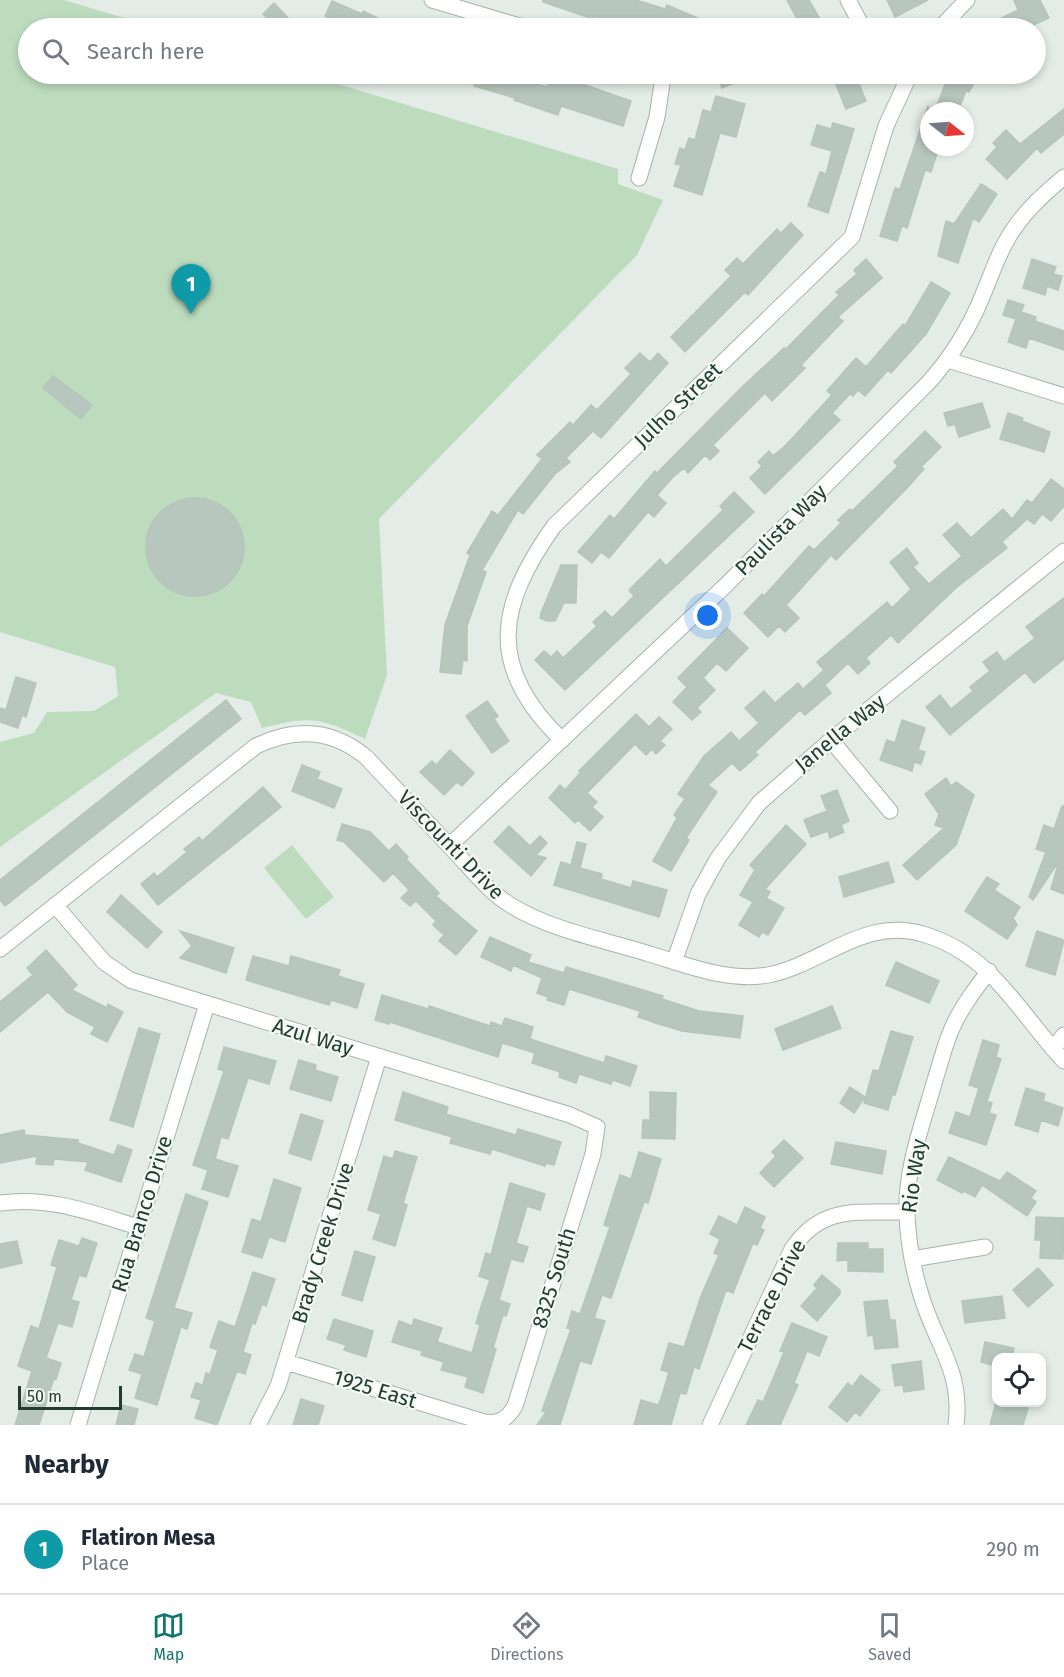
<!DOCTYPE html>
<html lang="en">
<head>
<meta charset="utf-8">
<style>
  :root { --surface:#fff; --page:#f6f6f7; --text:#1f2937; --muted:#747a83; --line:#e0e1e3; --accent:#0f766e }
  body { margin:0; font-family:"Fira Sans",sans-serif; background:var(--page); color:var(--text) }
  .controls { position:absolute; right:18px; bottom:18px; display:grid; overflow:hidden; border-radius:12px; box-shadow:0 3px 9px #0003 }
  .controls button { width:54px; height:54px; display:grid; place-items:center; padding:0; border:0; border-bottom:2px solid var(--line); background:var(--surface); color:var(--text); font:30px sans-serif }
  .compass { position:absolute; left:920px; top:102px; width:54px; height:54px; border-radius:50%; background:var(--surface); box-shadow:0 3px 9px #0003; rotate:107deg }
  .scale { position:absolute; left:18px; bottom:15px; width:104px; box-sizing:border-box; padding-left:6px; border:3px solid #243c30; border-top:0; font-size:16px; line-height:21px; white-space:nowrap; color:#243c30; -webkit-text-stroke:4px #f3f9f5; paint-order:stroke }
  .you { position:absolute; left:708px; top:616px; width:21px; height:21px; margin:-15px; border:4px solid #fff; border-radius:50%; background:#1a73e8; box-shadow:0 0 0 9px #1a73e833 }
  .badge { display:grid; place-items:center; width:39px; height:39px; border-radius:50%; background:var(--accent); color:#fff; font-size:20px; font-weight:700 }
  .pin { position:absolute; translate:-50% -50px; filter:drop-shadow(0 2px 3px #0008) }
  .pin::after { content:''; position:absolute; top:32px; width:21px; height:18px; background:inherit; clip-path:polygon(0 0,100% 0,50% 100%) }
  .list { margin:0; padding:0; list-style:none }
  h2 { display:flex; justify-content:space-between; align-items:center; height:78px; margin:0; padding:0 24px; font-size:26px }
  h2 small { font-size:20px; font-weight:400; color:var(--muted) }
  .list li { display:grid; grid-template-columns:39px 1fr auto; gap:18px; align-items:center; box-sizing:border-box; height:90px; padding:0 24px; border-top:2px solid var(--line) }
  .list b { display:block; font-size:22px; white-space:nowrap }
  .list p { margin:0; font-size:20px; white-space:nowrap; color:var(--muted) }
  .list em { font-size:20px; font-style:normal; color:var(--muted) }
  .icon { flex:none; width:33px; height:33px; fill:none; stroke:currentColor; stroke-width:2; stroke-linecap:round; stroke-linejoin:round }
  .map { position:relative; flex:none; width:1064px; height:1425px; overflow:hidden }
  .search { position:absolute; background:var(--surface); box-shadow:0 3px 9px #0003; left:18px; right:18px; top:18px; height:66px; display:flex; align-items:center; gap:15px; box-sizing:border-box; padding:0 21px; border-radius:33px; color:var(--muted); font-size:22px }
  .sheet { height:168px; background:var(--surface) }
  nav { display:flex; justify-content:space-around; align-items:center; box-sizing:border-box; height:84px; border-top:2px solid var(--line); background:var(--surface); font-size:16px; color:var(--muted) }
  nav a { display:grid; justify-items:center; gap:3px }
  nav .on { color:var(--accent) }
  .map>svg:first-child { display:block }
  .green { fill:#bddcbe }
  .building { fill:#b8c7be; stroke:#b6c5bb; stroke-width:1.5 }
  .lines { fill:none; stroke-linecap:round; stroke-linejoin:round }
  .minor-casing { stroke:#a6b4ac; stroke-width:17 }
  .minor { stroke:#fff; stroke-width:15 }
  .labels { text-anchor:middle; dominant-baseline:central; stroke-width:4.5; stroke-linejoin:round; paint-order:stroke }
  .street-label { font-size:21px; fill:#243c30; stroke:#f3f9f5 }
</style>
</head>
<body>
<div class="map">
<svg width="1064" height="1425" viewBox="0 0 1064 1425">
  <rect width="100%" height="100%" fill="#e3ece6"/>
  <path class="green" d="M0 0H64L158 28H28V74H305L618 169V184L663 200 637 255 379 519 387 675 365 739C319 717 311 716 262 728L251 702 216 693 0 847V742L34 733 47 712 94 711 118 696 115 667 0 632Z
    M292 845 334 897 306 919 264 868Z"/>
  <path class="building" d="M543 0H636L665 9 667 5 721 28H668L646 19 644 24 633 21 630 28 594 16 593 19 543 2Z
    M787 0H809L825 28H802Z
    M887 0H928L895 17Z
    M1014 0H1040L1049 18 1027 28H981L1018 10Z
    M332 1 362 14 363 11 380 19 375 28H335L338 21 325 16Z
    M274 3 290 20 281 28H277L263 14Z
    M478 74H505L547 87 551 74H554L631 101 623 126 561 106 558 115 514 100 515 98 474 86Z
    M717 74H756L722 88Z
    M836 74H855L866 101 846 109 835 82 839 80Z
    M949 74H979L969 92 966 91 958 111H935Z
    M716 96 745 104 736 137 720 133 702 195 674 186 681 165 675 164 680 148 685 150 689 138 695 140 703 110 711 112Z
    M928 106 929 147H939L931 172 925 170 907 228 902 226 897 241 880 236 895 188 900 189Z
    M1064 109V134L1041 153 1037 148 1007 179 986 159 997 147 993 143 1006 130 1020 144Z
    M833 123 854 129 828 213 808 206 820 172 826 174 832 151 811 145 817 125 831 129Z
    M981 184 997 194 979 222 973 218 958 263 938 256 946 221 954 224Z
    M791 223 803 235 748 295 745 292 685 352 671 337 731 276 725 270 737 258 743 264 777 229 781 233Z
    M866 259 882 278 838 317 843 321 801 365 805 368 772 401 765 393 713 445 719 451 710 460 705 455 688 473 684 468 673 477 657 495 666 503 654 517 648 512 609 558 601 552 592 563 578 552 610 515 614 519 655 471 657 473 742 387 784 348 786 349 839 295 836 292 857 274 854 270Z
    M1032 259 1056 267 1053 274 1062 276 1058 290 1047 286 1045 295 1023 288Z
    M931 282 950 293 926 334 891 373 888 370 865 396 858 390 853 396 850 394 832 413 840 420 765 494 750 478 762 466 758 462 769 451 773 456 786 445 832 395 827 391 856 358 866 367 903 324 905 326Z
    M1008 300 1024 305 1021 312 1036 317 1035 321 1064 331V350L1029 338 1026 348 1008 342 1016 319 1003 315Z
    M640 353 650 362 658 353 668 363 601 438 593 431 566 458 570 462 555 474 523 514 518 510 482 570 486 572 467 626V661L463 660 461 674 440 672 445 625 470 555 467 553 492 511 498 515 542 459 537 455 570 422 573 425 591 405 597 410 631 374 625 368Z
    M53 376 92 405 81 419 43 388Z
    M982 403 990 427 959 437 955 424 948 426 944 413Z
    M1008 413 1023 418 1022 421 1050 432 1044 452 1000 439Z
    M925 431 941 447 921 467 924 469 907 488 836 560 831 555 786 605 799 618 785 632 779 626 768 637 744 613 762 594 764 596 809 546 814 550 841 523 838 520 850 509 852 511 898 466 894 462Z
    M1051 479 1064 489V506L1051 521 1042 514 1034 524 1027 519 1002 542 1007 548 956 588 898 643 891 635 866 658 870 663 858 674 848 663 825 685 831 693 805 715 800 710 755 752 758 755 740 771 732 763 708 785 717 792 686 838 689 840 671 871 653 861 677 818 674 815 685 799 678 794 704 756 731 732 739 741 759 723 745 708 764 691 775 703 798 683 803 689 824 670 817 662 887 602 892 608 911 589 890 562 907 548 918 563 913 567 929 584 962 556 943 535 957 523 971 538 1003 509 1012 519 1027 500 1032 503Z
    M734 492 754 512 565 690 535 660 544 651 551 657 557 651 563 658 597 626 593 622 605 611 612 618 634 596 629 590 660 559 666 566 723 510 720 506Z
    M146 547a49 49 0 1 1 98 0a49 49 0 1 1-98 0Z
    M561 565H577L576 603H564L555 621H547L540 618 541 613Z
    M1064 598V659L1034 683 1025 672 950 735 926 707 940 695 951 709 973 691 970 687 990 671 983 662 997 652 1004 662 1035 638 1026 627Z
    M727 628 748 648 726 671 717 663 703 678 715 690 697 708 701 712 692 720 673 702 687 687 678 678Z
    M16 677 36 683 26 717 22 715 18 728 0 722V708L6 710Z
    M226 700 241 719 5 906 0 900V880Z
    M487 701 498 716 494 719 509 741 492 753 466 716Z
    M636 714 649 727 659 717 672 729 660 741 665 745 656 754 652 749 646 755 635 744 587 793 597 802 592 807 603 817 590 831 578 820 575 823 549 798 560 785 565 790 581 772 579 771Z
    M902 720 925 728 918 750 925 752 921 764 914 762 912 771 880 760 887 740 895 743Z
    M450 750 474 773 462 786 457 782 444 795 420 772 432 761 436 765Z
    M302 765 320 772 317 779 342 789 334 808 292 791Z
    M946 778 951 786 956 782 974 795 956 845 917 880 903 865 944 828 935 825 939 814 925 794Z
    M263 787 281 807 158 905 141 884 154 873 157 877 187 852 184 849 199 837 202 841Z
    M837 790 849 821 841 825 844 832 830 838 828 831 811 837 804 820 827 811 821 796Z
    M1062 806H1064V894L1051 889 1059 861 1033 900 1029 897 1046 852 1036 849 1044 825 1054 829Z
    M342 824 370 832 389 851 396 844 408 857 406 859 439 893 436 896 477 931 456 955 439 941 444 935 433 925 436 921 416 901 410 906 401 898 409 890 393 873 384 882 344 842 337 840Z
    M786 825 806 844 765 889 770 892 766 898 784 908 768 935 762 932 759 937 739 925 753 902 740 895 755 870 750 865Z
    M509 826 530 846 540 836 547 843 536 855 546 858 531 876 494 842Z
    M577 842 586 844 580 868 602 874 601 879 631 888 633 881 667 890 659 917 554 885 561 862 571 865Z
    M888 862 894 882 844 897 839 877Z
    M987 877 999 884 994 890 1020 907 1013 918 1017 925 1007 939 965 911Z
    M121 895 162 932 147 948 107 912Z
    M180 931 234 948 226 973 180 958 192 946Z
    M1037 931 1064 940 1055 975 1026 966Z
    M490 937 531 955 528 962 564 973 566 967 663 996 662 999 699 1011 743 1016 740 1038 682 1031 652 1022V1018L651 1021 638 1017 640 1011 569 989 564 1005 547 1000 548 997 537 993 542 978 513 965 511 971 481 957Z
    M46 950 77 985 72 990 107 1008 108 1004 123 1012 107 1042 91 1034 95 1027 67 1012 48 992 0 1032V1002L33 975 27 968Z
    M253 956 289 966 291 956 340 970 338 976 364 984 357 1008 331 1000 329 1005 246 980Z
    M896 962 939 981 929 1003 886 985Z
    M382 995 428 1009 429 1006 490 1026 491 1022 502 1026 505 1018 533 1027 530 1039 604 1063 606 1056 637 1066 630 1086 613 1080 611 1084 579 1074 576 1083 559 1077 560 1072 532 1063 535 1053 502 1043 498 1057 390 1022 389 1024 375 1020Z
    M832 1006 841 1028 783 1050 775 1029Z
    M139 1028 160 1034 133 1127 110 1120Z
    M891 1031 913 1037 895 1095H892L888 1110 864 1103 873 1070 879 1071Z
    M983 1040 999 1045 996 1057 1001 1059 987 1101 992 1103 989 1113 996 1115 986 1145 949 1133 956 1112 970 1117 979 1088 969 1085Z
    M224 1047 276 1061 269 1084 248 1078 228 1139 221 1137 215 1159 238 1166 228 1197 202 1189 208 1170 193 1165 224 1071 218 1069Z
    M299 1060 316 1065 315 1070 338 1077 331 1101 290 1089Z
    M850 1087 865 1097 854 1113 840 1103Z
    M1026 1088 1045 1094 1043 1101 1063 1108 1058 1126 1041 1120 1038 1132 1015 1125Z
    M403 1092 448 1107 446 1114 516 1135 518 1129 561 1142 554 1165 546 1163 545 1166 492 1149 490 1154 450 1143 452 1137 395 1120Z
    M650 1092 676 1093 675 1139 642 1138 643 1120H650Z
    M301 1114 323 1121 311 1160 289 1153Z
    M24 1130 25 1135 78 1140V1143L114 1155 118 1145 132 1150 121 1182 85 1170 88 1162 54 1159 53 1165 36 1164 37 1156 0 1163V1135Z
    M784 1140 803 1158 774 1187 760 1173 776 1156 772 1152Z
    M836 1142 886 1151 882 1174 831 1164Z
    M395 1151 417 1157 403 1203 407 1205 395 1246 373 1239 381 1214 368 1210 384 1156 393 1159Z
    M639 1152 661 1159 648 1203 644 1202 611 1298 602 1295 594 1318 605 1321 591 1364 580 1361 560 1425H537L546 1412 542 1411 571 1329 567 1328 572 1311 580 1314 610 1227 604 1225 620 1175 631 1179Z
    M949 1157 1000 1181 1007 1172 1036 1191 1031 1198 1036 1202 1027 1216 982 1185 975 1197 964 1191 962 1193 937 1180Z
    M274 1179 301 1188 285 1242 269 1237 262 1258 242 1252 252 1219 261 1222Z
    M510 1183 545 1194 540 1210 527 1206 516 1243 528 1247 523 1262 511 1259 499 1300 510 1304 506 1316 503 1315 493 1348 496 1349 483 1393 465 1387 468 1377 441 1370 444 1362 421 1355 422 1351 392 1342 399 1321 412 1326 414 1319 442 1328 437 1342 472 1353 480 1325 476 1323 481 1307 490 1280 479 1276 486 1253 491 1255Z
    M186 1194 208 1202 174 1308 192 1313 187 1329 181 1327 157 1405 135 1398 142 1374 129 1370 135 1354 144 1357 155 1321 146 1318Z
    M745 1207 765 1217 760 1228 764 1230 757 1245 753 1243 733 1293 726 1290 699 1369 694 1367 686 1394 680 1393 671 1425H634L641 1400 658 1405 661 1399 669 1372 661 1370 669 1343 684 1347 701 1296 719 1255 714 1253 720 1239 710 1234 719 1216 737 1225Z
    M1036 1217 1064 1218 1063 1259 1040 1258 1041 1240H1035Z
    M82 1238 97 1243 86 1277 79 1275 71 1300 79 1302 72 1327 58 1323 46 1358 61 1363 56 1379 54 1378 39 1425H15L32 1371 18 1366 31 1326 39 1329 57 1267 51 1265 59 1240 79 1246Z
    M17 1241 22 1263 0 1268V1244Z
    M838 1243H868V1249H883V1272L848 1271V1260L837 1261Z
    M355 1251 375 1257 362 1301 342 1295Z
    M1038 1268 1053 1285 1028 1307 1013 1290Z
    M253 1272 275 1279 266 1306 262 1304 255 1324 252 1323 243 1352 251 1355 245 1374 237 1371 217 1425 195 1418 201 1400 191 1397 196 1383 203 1385 206 1373 210 1374 218 1350 210 1347 219 1321 235 1327Z
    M822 1275 840 1290V1294L817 1321 801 1306 817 1288 814 1285Z
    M1002 1296 1005 1318 965 1323 962 1301Z
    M887 1300 890 1320H895L898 1347 875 1349 873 1335 868 1336 864 1302Z
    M334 1319 373 1331 366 1357 344 1350 346 1345 327 1339Z
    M792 1323 827 1337 819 1356 807 1351 794 1383 798 1385 780 1425H746L758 1400 763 1402 778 1367 784 1352 780 1351Z
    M985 1342 1014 1348 1012 1358H996V1366L981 1362Z
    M921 1361 924 1389 904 1392 903 1385 895 1386 892 1365Z
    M861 1375 880 1390 860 1416 855 1412 847 1422 829 1407 848 1383 852 1387Z
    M301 1399 324 1406 318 1425H293Z
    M996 1402H1009L1028 1408 1023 1425H990Z
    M121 1405 138 1409 134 1425H116Z"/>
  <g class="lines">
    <defs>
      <path id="minor" d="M432 0 526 28
        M848 0 863 28
        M940 28 967 0
        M639 178 657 117 663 77 657 74
        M948 360 1064 396
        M562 740C486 667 497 606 554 526L852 237 886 126 910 74
        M831 740 890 811
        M449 846 725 586 929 382C952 356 969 329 982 297 992 274 999 250 1013 230 1027 209 1045 193 1064 177
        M55 905 104 962 130 980 570 1115 597 1127 593 1154 515 1406C507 1419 500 1424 484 1422L286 1362
        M0 949 256 746C295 727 332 729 366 757 396 789 426 821 456 853 473 871 490 893 512 906 553 931 606 940 653 955 689 966 729 982 768 975 824 964 864 915 926 935 993 956 1019 1013 1064 1061
        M674 962 698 894 718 858 759 803 831 740 1064 551
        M1053 1049 1064 1035
        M0 1203C49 1196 92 1213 138 1227
        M912 1259 985 1247
        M78 1425 207 1004
        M258 1425 278 1386 379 1057
        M710 1425 792 1249C822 1204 859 1213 907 1212
        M956 1425C963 1371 935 1343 921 1295 913 1269 908 1241 907 1214 905 1169 923 1123 935 1080 941 1062 945 1042 954 1024 963 1005 976 988 989 971"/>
    </defs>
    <use href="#minor" class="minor-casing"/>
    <use href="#minor" class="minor"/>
  </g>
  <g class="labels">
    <g class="street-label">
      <text transform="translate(678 405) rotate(-44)">Julho Street</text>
      <text transform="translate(781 530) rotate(-45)">Paulista Way</text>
      <text transform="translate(840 733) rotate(-39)">Janella Way</text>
      <text transform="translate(451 845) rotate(46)">Viscounti Drive</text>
      <text transform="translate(313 1037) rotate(17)">Azul Way</text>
      <text transform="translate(914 1176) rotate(-82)">Rio Way</text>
      <text transform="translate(142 1214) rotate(-73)">Rua Branco Drive</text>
      <text transform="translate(323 1243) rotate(-73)">Brady Creek Drive</text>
      <text transform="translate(554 1278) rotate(-73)">8325 South</text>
      <text transform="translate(772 1296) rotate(-63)">Terrace Drive</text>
      <text transform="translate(375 1389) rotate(17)">1925 East</text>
    </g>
  </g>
</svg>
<div class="controls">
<button><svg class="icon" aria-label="locate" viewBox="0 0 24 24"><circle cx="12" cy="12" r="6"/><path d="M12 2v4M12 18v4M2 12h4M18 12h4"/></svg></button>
</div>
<svg class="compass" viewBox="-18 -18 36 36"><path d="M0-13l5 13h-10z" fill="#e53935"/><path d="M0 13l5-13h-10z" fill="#747a83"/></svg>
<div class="scale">50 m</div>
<div class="you"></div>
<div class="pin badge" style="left:191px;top:314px;background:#0f9aa8">1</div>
<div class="search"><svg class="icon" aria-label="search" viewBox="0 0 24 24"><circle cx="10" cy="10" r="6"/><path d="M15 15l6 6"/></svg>Search here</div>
</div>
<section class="sheet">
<h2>Nearby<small></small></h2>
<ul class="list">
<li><span class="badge" style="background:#0f9aa8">1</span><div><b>Flatiron Mesa</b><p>Place</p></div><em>290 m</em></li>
</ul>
</section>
<nav>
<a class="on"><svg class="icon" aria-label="map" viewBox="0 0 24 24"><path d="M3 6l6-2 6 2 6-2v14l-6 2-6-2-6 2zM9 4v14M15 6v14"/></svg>Map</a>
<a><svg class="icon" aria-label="directions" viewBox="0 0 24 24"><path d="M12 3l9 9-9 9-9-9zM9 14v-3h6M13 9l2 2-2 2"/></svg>Directions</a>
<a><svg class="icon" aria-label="saved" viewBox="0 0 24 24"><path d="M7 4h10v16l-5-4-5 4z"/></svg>Saved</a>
</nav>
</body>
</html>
